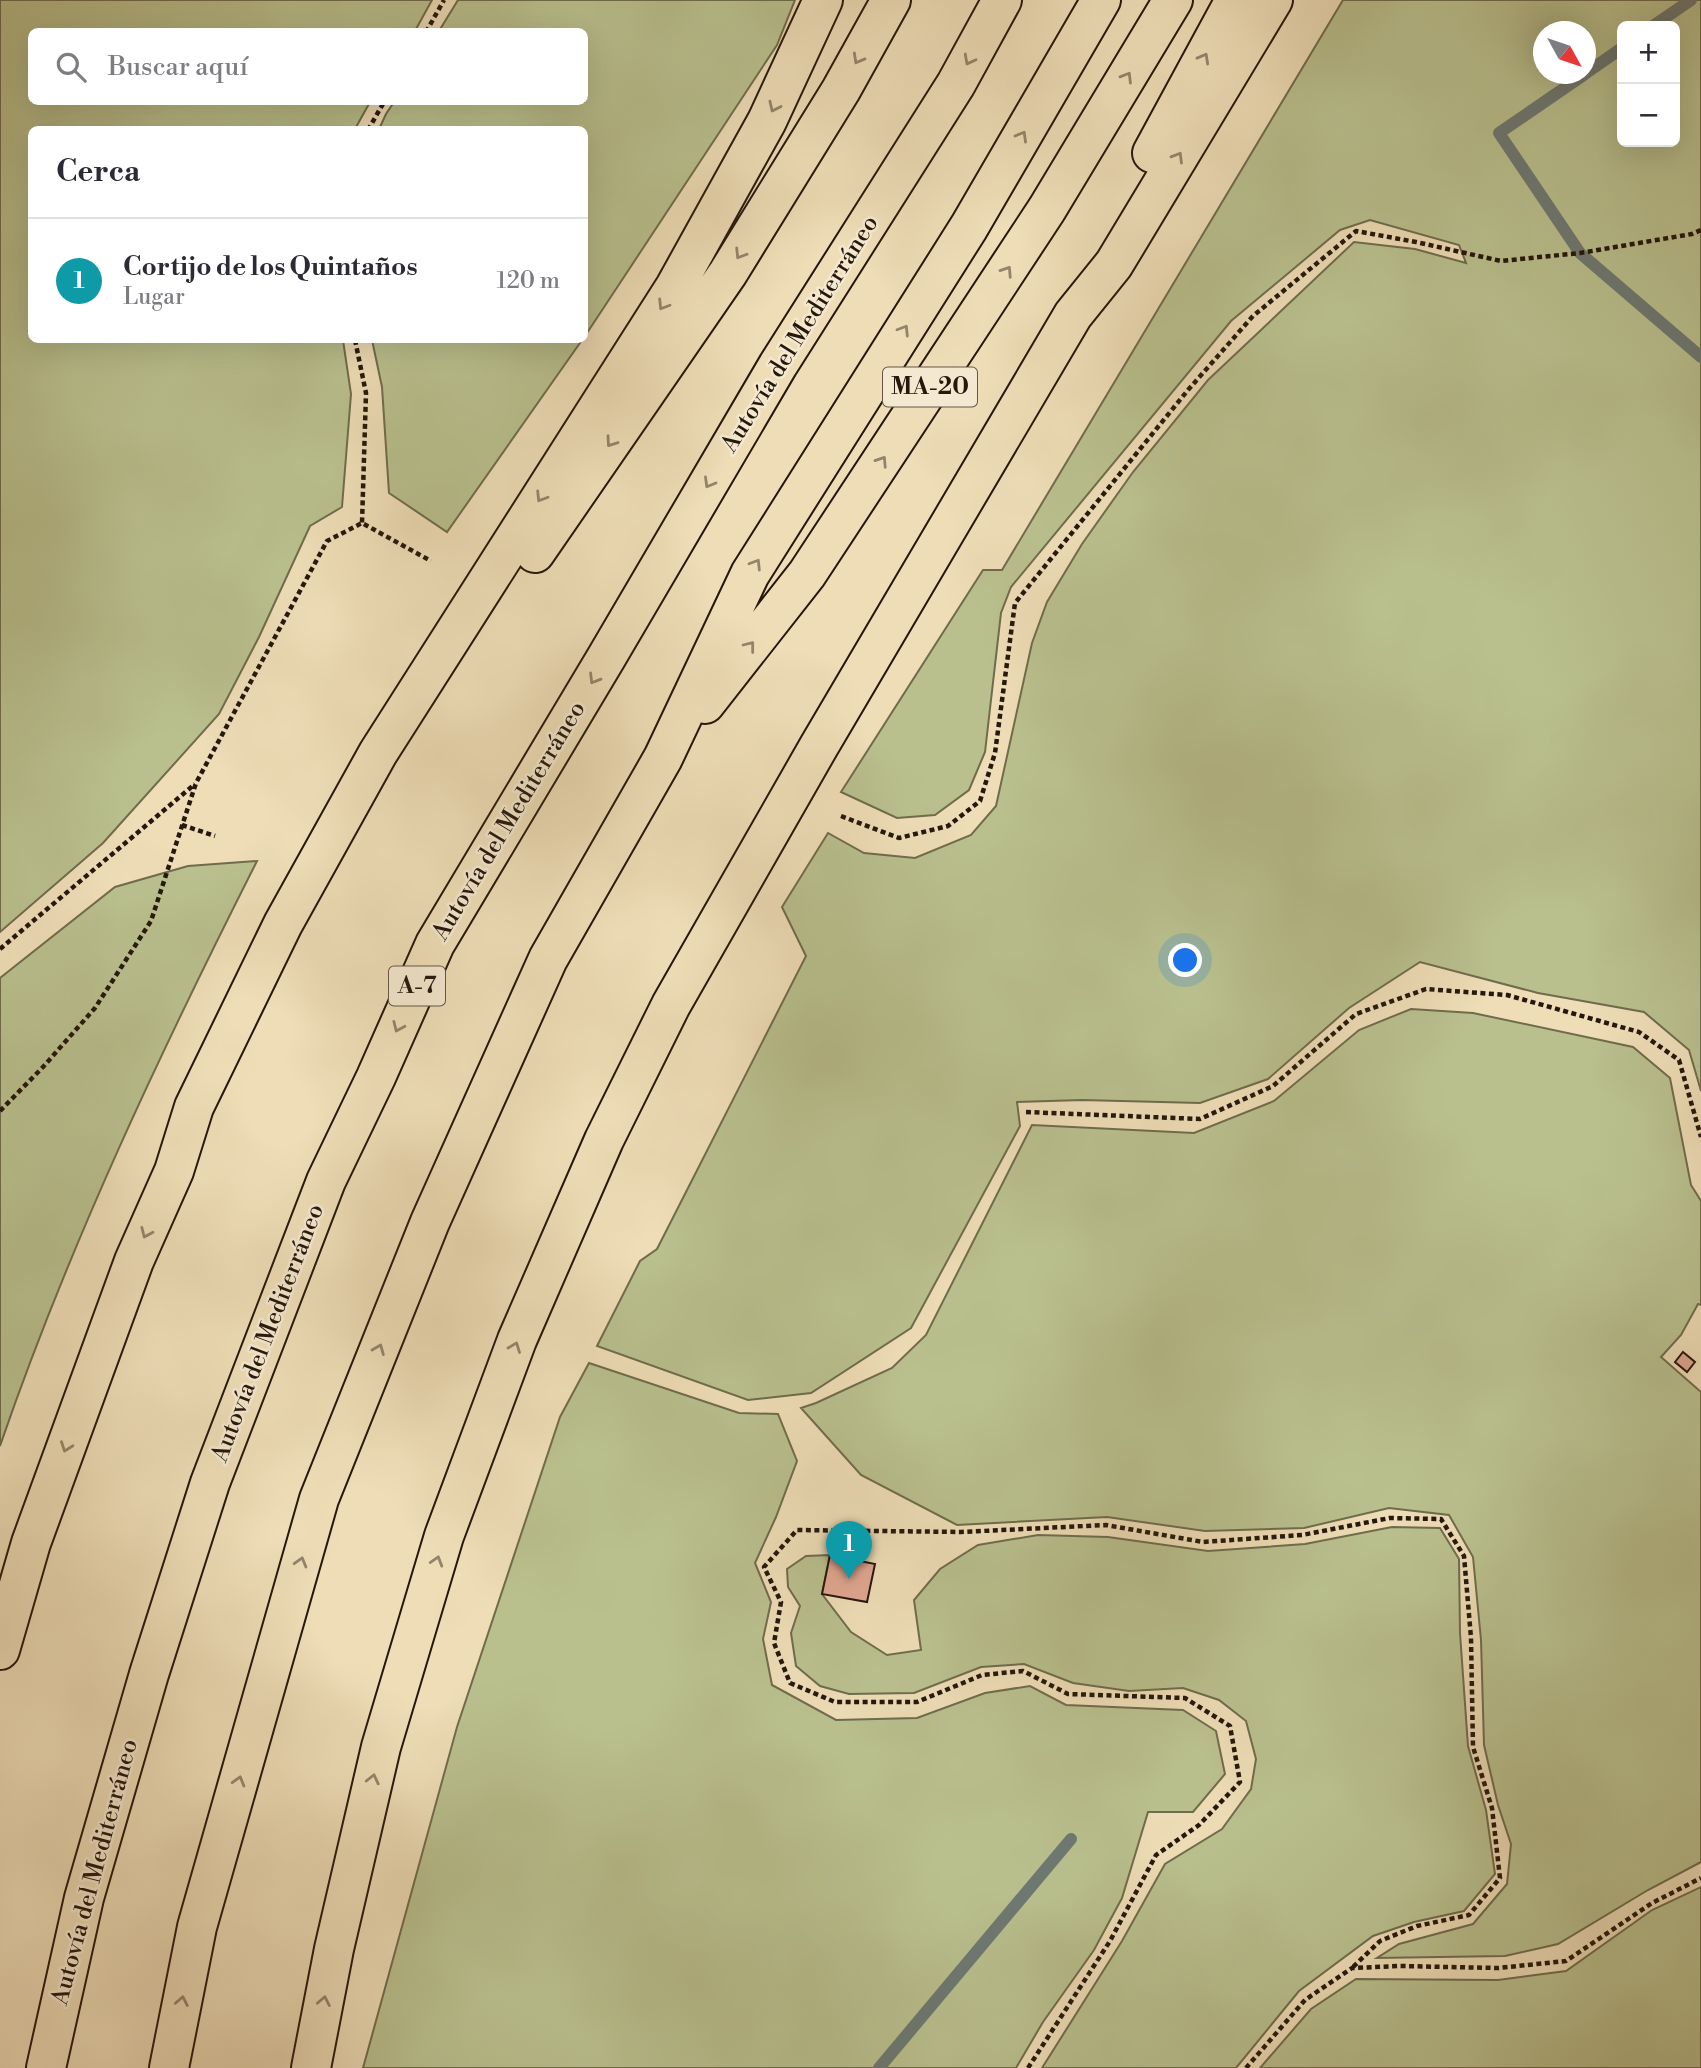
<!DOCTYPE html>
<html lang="es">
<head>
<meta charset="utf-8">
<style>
  :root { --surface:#fff; --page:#f7f7f7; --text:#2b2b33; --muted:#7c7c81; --line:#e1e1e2; --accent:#1a73e8 }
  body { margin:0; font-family:"Libre Bodoni",serif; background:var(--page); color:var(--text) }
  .controls { position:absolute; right:21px; top:21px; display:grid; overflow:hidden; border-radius:10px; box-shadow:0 7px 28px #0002 }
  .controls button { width:63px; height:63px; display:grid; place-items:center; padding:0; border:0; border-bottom:2px solid var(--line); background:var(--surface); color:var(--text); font:35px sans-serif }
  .compass { position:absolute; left:1533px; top:21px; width:63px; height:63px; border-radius:50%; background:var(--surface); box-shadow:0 7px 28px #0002; rotate:130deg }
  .you { position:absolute; left:1186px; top:961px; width:24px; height:24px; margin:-18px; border:5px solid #fff; border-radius:50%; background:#1a73e8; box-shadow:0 0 0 10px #1a73e833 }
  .badge { display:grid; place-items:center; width:46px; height:46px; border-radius:50%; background:var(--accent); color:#fff; font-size:23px; font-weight:700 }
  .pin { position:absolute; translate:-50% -58px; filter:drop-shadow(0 2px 4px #0008) }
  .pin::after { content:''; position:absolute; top:37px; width:24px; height:21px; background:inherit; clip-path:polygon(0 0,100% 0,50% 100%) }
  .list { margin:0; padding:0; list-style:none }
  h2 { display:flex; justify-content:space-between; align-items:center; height:91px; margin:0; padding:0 28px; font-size:30px }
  h2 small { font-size:23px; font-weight:400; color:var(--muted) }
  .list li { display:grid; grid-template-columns:46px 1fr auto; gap:21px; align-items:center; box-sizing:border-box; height:126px; padding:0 28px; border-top:2px solid var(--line) }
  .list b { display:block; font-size:26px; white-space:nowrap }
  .list p { margin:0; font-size:23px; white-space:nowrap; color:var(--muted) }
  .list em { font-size:23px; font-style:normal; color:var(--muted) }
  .icon { flex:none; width:38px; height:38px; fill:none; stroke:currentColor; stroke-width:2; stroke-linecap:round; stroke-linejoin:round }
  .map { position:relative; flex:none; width:1701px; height:2068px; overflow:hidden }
  .search { position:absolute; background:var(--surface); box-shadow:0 7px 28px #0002; left:28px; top:28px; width:560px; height:77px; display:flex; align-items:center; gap:18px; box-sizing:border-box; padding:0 24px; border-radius:10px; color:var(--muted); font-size:26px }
  .panel { position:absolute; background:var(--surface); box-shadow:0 7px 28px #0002; left:28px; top:126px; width:560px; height:217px; border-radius:10px }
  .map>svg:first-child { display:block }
  .green { fill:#b9c08e; stroke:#6f6c4c; stroke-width:2; fill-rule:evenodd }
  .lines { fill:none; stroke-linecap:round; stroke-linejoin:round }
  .stream { stroke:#6d7973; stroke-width:12 }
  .building { fill:#e1a792; stroke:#25170b; stroke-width:2 }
  .highway-casing { stroke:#25170b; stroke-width:42 }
  .path { stroke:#25170b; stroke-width:4.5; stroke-dasharray:5 3.5; stroke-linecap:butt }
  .highway { stroke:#eeddb7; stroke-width:38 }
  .oneway { stroke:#94846a }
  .labels { text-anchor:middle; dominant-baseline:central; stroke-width:5; stroke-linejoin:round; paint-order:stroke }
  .shield { fill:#f4e9d0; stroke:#635646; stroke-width:2 }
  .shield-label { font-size:23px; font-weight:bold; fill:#25170b }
  .street-label { font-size:24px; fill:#25170b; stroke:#f4e9d0 }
</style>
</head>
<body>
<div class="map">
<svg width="1701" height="2068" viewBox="0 0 1701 2068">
  <rect width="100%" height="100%" fill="#eeddb7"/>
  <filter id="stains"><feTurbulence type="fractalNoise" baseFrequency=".00286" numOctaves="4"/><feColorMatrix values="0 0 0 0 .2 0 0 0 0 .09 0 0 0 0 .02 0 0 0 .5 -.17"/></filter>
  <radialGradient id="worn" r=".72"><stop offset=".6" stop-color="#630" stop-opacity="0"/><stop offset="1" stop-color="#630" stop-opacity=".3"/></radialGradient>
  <path class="green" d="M0 0H432L415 31 32 32V102H370L355 129 32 130V340H343L351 394 342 507 310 526 259 637 219 714 103 843 0 932Z
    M458 0H795L777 45 585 336 584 130 379 129 386 114 394 102H584V32L439 31Z
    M1343 0H1701V1091L1689 1050 1644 1012 1538 993 1420 962 1349 1008 1268 1079 1200 1103 1082 1100 1017 1102 1020 1126 911 1328 811 1393 748 1400 597 1346 640 1261 657 1249 806 956 782 907 828 833 864 853 915 858 971 835 996 806 1032 643 1047 602 1082 544 1133 472 1208 380 1354 242 1415 249 1466 263 1459 245 1370 220 1340 230 1231 321 1011 587 1001 613 985 752 969 790 935 815 897 818 841 792 983 570H1002ZM1622 26H1675V142H1622ZM1544 32H1586V74H1544Z
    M372 340H582L447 532 389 493 382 387Z
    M257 861C161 1051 69 1245 0 1446V978L115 887 188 866Z
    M1411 1009 1473 1013 1633 1047 1670 1078 1691 1185 1701 1201V1305L1698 1304 1681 1335 1661 1357 1701 1392V1862L1648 1890 1558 1944 1505 1956 1377 1958 1399 1944 1473 1924 1507 1884 1511 1844 1498 1805 1484 1745 1481 1640 1473 1557 1449 1515 1389 1508 1304 1528 1205 1531 1107 1517 957 1525 861 1475 801 1408 816 1403 892 1368 926 1335 1032 1125 1194 1133 1274 1101 1359 1030Z
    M589 1363 739 1413 778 1414 797 1461 776 1517 755 1563 771 1602 763 1639 772 1685 836 1720 917 1718 985 1693 1030 1686 1066 1705 1183 1710 1216 1731 1225 1774 1193 1812H1148L1122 1898 1094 1950 1043 2022 1016 2068H363L457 1727 560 1417Z
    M1392 1527 1440 1528 1459 1559 1460 1633 1468 1746 1486 1810 1495 1874 1464 1911 1414 1922 1373 1936 1299 1991 1236 2068H1042L1122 1941 1165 1864 1222 1829 1251 1789 1256 1759 1246 1721 1219 1700 1183 1688 1129 1691 1073 1683 1024 1664 981 1667 914 1693 849 1694 820 1686 796 1666 791 1633 800 1606 788 1587 787 1569 806 1556 830 1555 822 1594 851 1632 887 1655 921 1650 914 1600 940 1569 978 1545 1038 1535 1108 1537 1208 1551 1305 1544Z
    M1701 1887V2068H1260L1311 2009 1356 1979 1498 1980 1566 1971 1652 1910Z"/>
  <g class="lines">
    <path class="stream" d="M1653 26 1691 0
      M1586 73 1622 48
      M1585 74 1499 133 1580 253 1701 357
      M879 2068 1071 1839"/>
  </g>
  <path class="building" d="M1683 1352 1695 1362 1687 1372 1675 1362Z
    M830 1555 875 1564 867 1602 822 1594Z"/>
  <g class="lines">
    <defs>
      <path id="highway" d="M1152 153 1235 0
        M535 553 728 273 841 90 891 0
        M705 704 807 574 1047 209 1173 0
        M0 1650 31 1543 134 1261 174 1171 194 1107 283 924 378 753 675 287 767 121 823 0
        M46 2068 84 1898 149 1674 210 1483 326 1181 376 1077 435 944 606 658 778 365 956 84 1002 0
        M169 2068 197 1927 319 1499 430 1222 548 959 663 758 750 574 969 227 1101 0
        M311 2068 334 1949 381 1747 444 1536 517 1340 604 1140 671 1005 819 746 1073 315 1114 264 1273 0"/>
    </defs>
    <use href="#highway" class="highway-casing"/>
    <path class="path" d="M426 32 444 0
      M368 130 384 102
      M355 340 366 393 362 523
      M841 816 899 838 948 826 980 801 995 753 1015 603 1188 390 1253 316 1356 231 1416 242 1501 261 1580 253 1692 234 1701 230
      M182 825 215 836
      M0 949 195 784
      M0 1111 43 1067 95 1008 151 921 196 783 327 541 362 523 431 561
      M1026 1112 1200 1119 1273 1086 1356 1014 1426 989 1507 995 1639 1032 1679 1060 1701 1137
      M1028 2068 1110 1941 1156 1855 1199 1825 1240 1782 1230 1726 1185 1698 1068 1694 1023 1671 982 1675 917 1702H835L790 1683 774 1643 781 1602 764 1567 797 1530 961 1532 1106 1525 1203 1542 1302 1535 1390 1518 1441 1519 1464 1556 1471 1638 1473 1747 1492 1808 1500 1878 1469 1915 1417 1926 1380 1941 1352 1968
      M1246 2068 1305 2000 1352 1968 1400 1966 1498 1968 1566 1961 1652 1903 1701 1878"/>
    <use href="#highway" class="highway"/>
  </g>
  <defs><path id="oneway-chevron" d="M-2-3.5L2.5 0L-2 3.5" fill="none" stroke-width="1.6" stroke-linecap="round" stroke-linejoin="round" transform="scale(1.75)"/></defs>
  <g class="oneway">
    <use href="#oneway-chevron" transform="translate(1204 58) rotate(-61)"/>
    <use href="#oneway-chevron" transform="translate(858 59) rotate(119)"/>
    <use href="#oneway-chevron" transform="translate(969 60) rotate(118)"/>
    <use href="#oneway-chevron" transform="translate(1127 77) rotate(-59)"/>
    <use href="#oneway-chevron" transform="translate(774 107) rotate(115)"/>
    <use href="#oneway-chevron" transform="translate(1022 136) rotate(-60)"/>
    <use href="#oneway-chevron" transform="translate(1178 157) rotate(-59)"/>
    <use href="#oneway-chevron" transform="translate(740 254) rotate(122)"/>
    <use href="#oneway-chevron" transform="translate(1007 271) rotate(-57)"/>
    <use href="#oneway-chevron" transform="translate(663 305) rotate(122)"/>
    <use href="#oneway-chevron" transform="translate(904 330) rotate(-58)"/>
    <use href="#oneway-chevron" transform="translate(611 442) rotate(125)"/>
    <use href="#oneway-chevron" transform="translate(882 461) rotate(-57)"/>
    <use href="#oneway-chevron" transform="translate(709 483) rotate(120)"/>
    <use href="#oneway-chevron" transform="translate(541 497) rotate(122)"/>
    <use href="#oneway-chevron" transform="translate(756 564) rotate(-58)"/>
    <use href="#oneway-chevron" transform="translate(750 646) rotate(-52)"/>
    <use href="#oneway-chevron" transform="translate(594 679) rotate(121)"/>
    <use href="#oneway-chevron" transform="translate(398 1027) rotate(114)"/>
    <use href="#oneway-chevron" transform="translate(146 1233) rotate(114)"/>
    <use href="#oneway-chevron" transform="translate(515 1347) rotate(-69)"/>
    <use href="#oneway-chevron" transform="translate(379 1349) rotate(-68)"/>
    <use href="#oneway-chevron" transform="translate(66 1447) rotate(110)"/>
    <use href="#oneway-chevron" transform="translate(437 1561) rotate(-73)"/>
    <use href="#oneway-chevron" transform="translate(301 1562) rotate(-74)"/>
    <use href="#oneway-chevron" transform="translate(373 1779) rotate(-77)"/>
    <use href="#oneway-chevron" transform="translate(239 1781) rotate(-74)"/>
    <use href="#oneway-chevron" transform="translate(182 2001) rotate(-79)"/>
    <use href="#oneway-chevron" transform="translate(324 2001) rotate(-79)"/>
  </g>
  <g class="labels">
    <g class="shield">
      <rect x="883" y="367.5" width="94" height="39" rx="5"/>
      <rect x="389" y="966.5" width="56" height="39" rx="5"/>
    </g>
    <g class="shield-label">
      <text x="930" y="387">MA-20</text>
      <text x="417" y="986">A-7</text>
    </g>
    <g class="street-label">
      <text transform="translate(800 334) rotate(-58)">Autovía del Mediterráneo</text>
      <text transform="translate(509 821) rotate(-59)">Autovía del Mediterráneo</text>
      <text transform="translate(268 1333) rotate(-69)">Autovía del Mediterráneo</text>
      <text transform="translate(95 1872) rotate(-75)">Autovía del Mediterráneo</text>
    </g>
  </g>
  <rect width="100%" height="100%" filter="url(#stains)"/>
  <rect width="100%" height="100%" fill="url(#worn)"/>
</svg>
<div class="controls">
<button>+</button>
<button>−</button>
</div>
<svg class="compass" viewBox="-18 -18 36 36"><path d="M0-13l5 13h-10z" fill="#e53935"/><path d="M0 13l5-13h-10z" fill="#7c7c81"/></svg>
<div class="you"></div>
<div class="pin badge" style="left:849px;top:1579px;background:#0f9aa8">1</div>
<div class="search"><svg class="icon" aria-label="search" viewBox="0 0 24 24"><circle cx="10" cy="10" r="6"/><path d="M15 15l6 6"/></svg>Buscar aquí</div>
<section class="panel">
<h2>Cerca<small></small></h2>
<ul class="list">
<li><span class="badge" style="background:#0f9aa8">1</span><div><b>Cortijo de los Quintaños</b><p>Lugar</p></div><em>120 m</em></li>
</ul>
</section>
</div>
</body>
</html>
